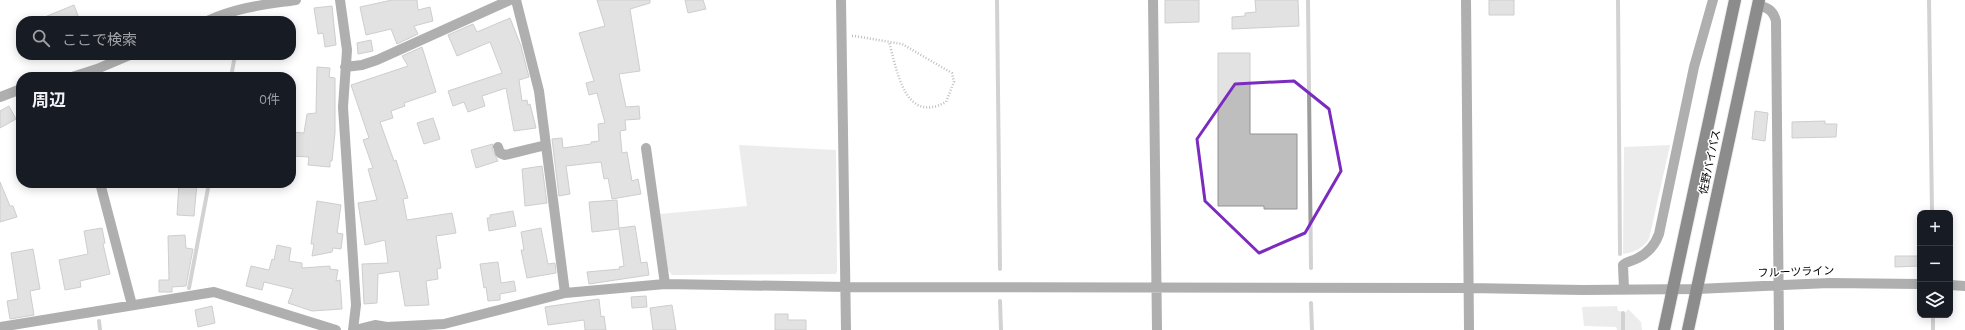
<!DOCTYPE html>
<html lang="ja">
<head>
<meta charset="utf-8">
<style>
  :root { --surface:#171b24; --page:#20242c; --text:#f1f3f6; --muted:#9ea1a6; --line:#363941 }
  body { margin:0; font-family:"Work Sans","Noto Sans JP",sans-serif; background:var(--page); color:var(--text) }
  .controls { position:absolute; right:12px; bottom:12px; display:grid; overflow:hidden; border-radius:8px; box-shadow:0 2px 10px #0003 }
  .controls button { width:36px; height:36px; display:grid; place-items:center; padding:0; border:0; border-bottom:1px solid var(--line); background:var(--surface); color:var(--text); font:20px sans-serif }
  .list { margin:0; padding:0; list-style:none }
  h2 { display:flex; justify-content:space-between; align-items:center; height:52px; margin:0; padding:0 16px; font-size:17px }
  h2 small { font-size:13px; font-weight:400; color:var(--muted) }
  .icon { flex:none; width:22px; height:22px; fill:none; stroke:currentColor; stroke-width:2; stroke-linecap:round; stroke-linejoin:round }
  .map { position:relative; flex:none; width:1965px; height:330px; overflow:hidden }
  .search { position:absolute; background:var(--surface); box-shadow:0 2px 10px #0003; left:16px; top:16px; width:280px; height:44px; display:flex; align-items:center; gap:10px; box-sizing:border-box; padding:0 14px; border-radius:16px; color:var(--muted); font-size:15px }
  .panel { position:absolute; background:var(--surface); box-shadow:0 2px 10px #0003; left:16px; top:72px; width:280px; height:116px; border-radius:16px }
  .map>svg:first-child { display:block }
  .green { fill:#d5d5d5 }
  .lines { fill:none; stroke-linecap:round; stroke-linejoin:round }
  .stream { stroke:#9c9c9c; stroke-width:4 }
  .building { fill:#bebebe; stroke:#929292 }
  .highway-casing { stroke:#dbdbdb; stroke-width:14 }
  .path { stroke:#707070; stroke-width:2.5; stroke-dasharray:1 2; stroke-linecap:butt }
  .minor { stroke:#4e4e4e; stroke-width:10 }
  .highway { stroke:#000; stroke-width:12 }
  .marked { fill:none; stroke:#7b2cbf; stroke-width:3; stroke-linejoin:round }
  .labels { text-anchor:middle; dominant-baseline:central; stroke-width:3; stroke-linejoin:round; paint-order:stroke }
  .street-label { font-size:11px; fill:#000; stroke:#fff }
</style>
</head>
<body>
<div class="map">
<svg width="1965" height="330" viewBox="0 0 1965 330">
  <rect width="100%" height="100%" fill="#fff"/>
  <path class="green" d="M739 145 836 150 837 270 836 274 672 275 668 270 660 214 747 206Z
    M1670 145 1649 239C1642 249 1635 252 1623 254L1624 147Z
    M1617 306 1618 311 1626 312 1628 309 1641 322 1642 330H1617L1616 327 1584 326 1582 307Z"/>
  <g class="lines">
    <path class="stream" d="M997 0 1000 269
      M1308 0 1311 268
      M1618 0 1620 254
      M1929 0 1932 213
      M244 21 245 18
      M231 77 235 55
      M189 288 209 183
      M1000 301 1001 330
      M1311 303 1312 330
      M1623 313V330
      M1933 315V330
      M99 321 100 330"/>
  </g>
  <path class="building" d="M392 0H417L418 10 430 7 433 21 414 26 418 34 397 44 391 29 366 35 360 7Z
    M597 0H650V3L630 9 640 71 619 74 626 107 639 106 640 119 625 120 626 130 620 131 622 153 627 152 632 181 638 179 641 194 612 199 608 178 604 179 601 162 566 166 570 194 559 196 552 139 562 138 563 148 591 144V142L599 141 598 124 605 123 597 93 589 95 586 83 594 81 579 33 605 26Z
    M685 0H703L706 9 688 13Z
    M1165 0H1199V22L1165 23Z
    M1255 0H1298L1299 26 1232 29V17L1245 16V13L1256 12Z
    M1489 0H1514V15H1489Z
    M74 5 80 21H35Z
    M332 6 336 45 325 47 323 33 318 34 314 8Z
    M510 18 521 46 529 77 519 80 522 101 527 100 528 105 530 104 536 128 514 131 506 88 482 96 485 106 468 112 464 102 453 106 448 91 502 73 490 42 457 56 448 35 473 24 477 32Z
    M371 40 373 51 358 54 357 43Z
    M422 47 436 92 404 103 405 106 391 111 393 118 380 122 394 161 396 160 408 198 403 199 407 220 452 213 456 233 436 236 441 268 437 269 438 279 426 281 429 305 405 306 399 271 378 274 377 303 364 304 362 264 388 263 385 240 365 245 358 203 377 200 368 169 373 168 363 140 369 138 351 85 408 66 402 56Z
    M1218 53H1250V134H1297V209H1264V206H1218Z
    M317 67 330 68 329 77 335 78V133L332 161H330V167L308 165 309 157 291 156V132L304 133 307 114 316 113Z
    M9 106 16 119 0 128V111Z
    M1755 111 1768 113 1765 141 1752 139Z
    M433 118 440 139 424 144 417 123Z
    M1825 121V124H1837L1836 137 1792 138V122Z
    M493 144 492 149 498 161 476 168 471 150Z
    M542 166 547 203 525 206 522 169Z
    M0 182 10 206H13L17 217 0 222Z
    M179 183H197L194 216 177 215Z
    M617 200 619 228 635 226 641 263 647 262 649 275 589 284 587 272 620 269 619 267 624 266 619 229 592 232 589 202Z
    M317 201 341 205 337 233 343 234 341 249 333 248 332 252 312 256 314 244H311Z
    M513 211 516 226 489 231 487 218H490V215Z
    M102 228 105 243 103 244 110 274 80 281 81 287 65 290 59 260 88 254 84 231Z
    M541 228 548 264 555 263 556 273 527 278 521 250H524L521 232Z
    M185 235 186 248 193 249 186 286 172 287V292H159V280H169L168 236Z
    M277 245 291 248 289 261 302 263V268L330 266V269L338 270 336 281 340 280 342 309 312 311 288 303 293 289 264 282 262 290 246 286 251 266 269 270 272 259 274 260Z
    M33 249 40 289 30 291 34 315 10 319 7 301 18 299 11 253Z
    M1895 256H1919V266L1895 267Z
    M498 262 501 283 514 281 516 291 500 294V300L488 301 486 287 484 288 480 264Z
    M646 296 647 307 632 308 631 297Z
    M599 299 601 317 604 316 606 330H585L584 320 548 325 545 307Z
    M672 305 676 330H653L650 308Z
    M212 306 215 323 198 327 195 310Z
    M775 314H788V320H806V330H775Z"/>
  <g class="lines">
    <defs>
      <path id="highway" d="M1664 330 1735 0
        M1688 330 1759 0"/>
    </defs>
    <use href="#highway" class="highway-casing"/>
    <path class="path" d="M852 36H855L902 44 952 73 954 82 946 102C904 125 897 69 889 42"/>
    <path class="minor" d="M340 0 347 50 343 107 356 305 353 330
      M516 0 539 91 565 293
      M841 0 846 330
      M1153 0 1157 330
      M1466 0 1469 330
      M1758 5C1768 8 1773 10 1776 21L1779 330
      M207 21C239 7 262 5 296 0
      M345 67 362 65 377 60 510 0
      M72 77 97 69 130 55
      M0 97 21 89
      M498 147 500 153 505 155 546 145
      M646 148 665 284
      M100 183 132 305
      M1950 285 1965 286
      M1624 289 1623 265C1627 261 1633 261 1638 258 1648 253 1655 245 1659 234L1694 67 1713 0
      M0 327 214 292 336 330
      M355 330 375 325 387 327 444 324 565 293 665 284 846 287 1469 288 1583 290 1697 289 1829 283 1920 284"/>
    <use href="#highway" class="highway"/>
  </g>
  <path d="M0 0H1965V330H0ZM1294 81 1329 109 1341 171 1305 233 1259 253 1205 201 1197 139 1235 84Z" fill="#fff" fill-opacity=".55" fill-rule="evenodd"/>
  <path class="marked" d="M1294 81 1329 109 1341 171 1305 233 1259 253 1205 201 1197 139 1235 84Z"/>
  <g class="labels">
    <g class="street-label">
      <text transform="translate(1710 162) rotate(-78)">佐野バイパス</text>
      <text transform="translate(1796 272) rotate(-2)">フルーツライン</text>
    </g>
  </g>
</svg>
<div class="controls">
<button>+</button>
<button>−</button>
<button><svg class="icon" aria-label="layers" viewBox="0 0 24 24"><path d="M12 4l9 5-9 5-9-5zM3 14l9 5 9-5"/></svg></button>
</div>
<div class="search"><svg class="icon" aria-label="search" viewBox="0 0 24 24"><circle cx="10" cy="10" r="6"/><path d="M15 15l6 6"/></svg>ここで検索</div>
<section class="panel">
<h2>周辺<small>0件</small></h2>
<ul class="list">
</ul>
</section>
</div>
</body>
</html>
